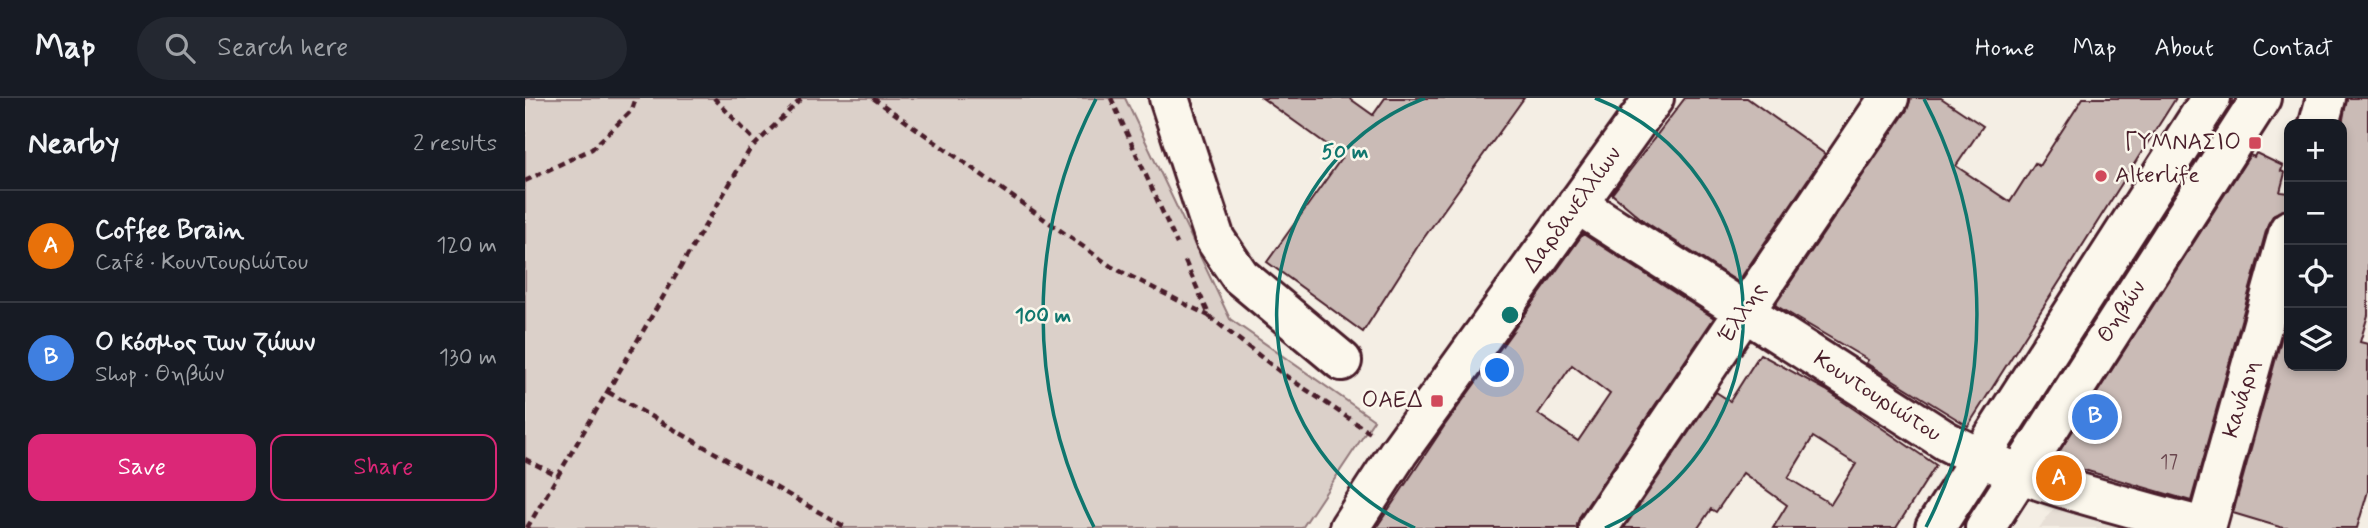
<!DOCTYPE html>
<html lang="en">
<head>
<meta charset="utf-8">
<style>
  :root { --surface:#171b24; --page:#242831; --text:#f1f3f6; --muted:#9ea1a6; --line:#363941; --accent:#db2777 }
  body { margin:0; font-family:Mynerve,sans-serif; background:var(--page); color:var(--text) }
  .controls { position:absolute; right:21px; top:21px; display:grid; overflow:hidden; border-radius:14px; box-shadow:0 4px 10px #0003 }
  .controls button { width:63px; height:63px; display:grid; place-items:center; padding:0; border:0; border-bottom:2px solid var(--line); background:var(--surface); color:var(--text); font:35px sans-serif }
  .you { position:absolute; left:973px; top:273px; width:24px; height:24px; margin:-18px; border:5px solid #fff; border-radius:50%; background:#1a73e8; box-shadow:0 0 0 10px #1a73e833 }
  .badge { display:grid; place-items:center; width:46px; height:46px; border-radius:50%; background:var(--accent); color:#fff; font-size:23px; font-weight:700 }
  .pin { position:absolute; translate:-50% -50%; border:4px solid #fff; box-shadow:0 2px 7px #0006 }
  .list { margin:0; padding:0; list-style:none }
  h2 { display:flex; justify-content:space-between; align-items:center; height:91px; margin:0; padding:0 28px; font-size:30px }
  h2 small { font-size:23px; font-weight:400; color:var(--muted) }
  .list li { display:grid; grid-template-columns:46px 1fr auto; gap:21px; align-items:center; box-sizing:border-box; height:112px; padding:0 28px; border-top:2px solid var(--line) }
  .list b { display:block; font-size:26px; white-space:nowrap }
  .list p { margin:0; font-size:23px; white-space:nowrap; color:var(--muted) }
  .list em { font-size:23px; font-style:normal; color:var(--muted) }
  .actions { display:flex; gap:14px; padding:21px 28px }
  .actions a { flex:1; padding:16px 0; border:2px solid var(--accent); border-radius:14px; text-align:center; font-size:24px; color:var(--accent) }
  .actions .main { background:var(--accent); color:#fff }
  .icon { flex:none; width:38px; height:38px; fill:none; stroke:currentColor; stroke-width:2; stroke-linecap:round; stroke-linejoin:round }
  .map { position:relative; flex:none; width:1843px; height:430px; overflow:hidden }
  header { display:flex; align-items:center; gap:42px; box-sizing:border-box; height:98px; padding:0 35px; background:var(--surface); border-bottom:2px solid var(--line) }
  header strong { font-size:33px }
  nav { display:flex; gap:38px; margin-inline-start:auto; font-size:24px }
  .search { width:490px; height:63px; background:var(--page); display:flex; align-items:center; gap:18px; box-sizing:border-box; padding:0 24px; border-radius:38px; color:var(--muted); font-size:26px }
  main { display:flex }
  aside { flex:1; background:var(--surface) }
  .map>svg:first-child { display:block }
  .built { fill:#e7dfd6 }
  .green { fill:#dbd0c9; stroke:#92787a; stroke-width:2 }
  .building { fill:#cabbb6; stroke:#4a1f2b; stroke-width:2; fill-rule:evenodd }
  .lines { fill:none; stroke-linecap:round; stroke-linejoin:round }
  .minor-casing { stroke:#4a1f2b; stroke-width:44 }
  .major-casing { stroke:#4a1f2b; stroke-width:44 }
  .path { stroke:#4a1f2b; stroke-width:4.5; stroke-dasharray:7 5; stroke-linecap:butt }
  .minor { stroke:#fbf7ec; stroke-width:38 }
  .major { stroke:#fbf7ec; stroke-width:38 }
  .ring { fill:none; stroke:#0f766e; stroke-width:3.5 }
  .poi-dot { fill:#d1495b; stroke:#fbf7ec; stroke-width:2.5 }
  .labels { text-anchor:middle; dominant-baseline:central; stroke-width:5; stroke-linejoin:round; paint-order:stroke }
  .number-label { font-size:19px; fill:#6a464e }
  .poi-label { font-size:23px; fill:#4a1f2b; stroke:#fbf7ec; text-anchor:end }
  .street-label { font-size:23px; fill:#4a1f2b; stroke:#fbf7ec }
  .centre { fill:#0f766e; stroke:#fbf7ec; stroke-width:3.5 }
  .ring-label { font-size:21px; text-anchor:middle; font-weight:bold; fill:#0f766e; stroke:#fbf7ec; stroke-width:5; stroke-linejoin:round; paint-order:stroke }
</style>
</head>
<body>
<header>
<strong>Map</strong>
<div class="search"><svg class="icon" aria-label="search" viewBox="0 0 24 24"><circle cx="10" cy="10" r="6"/><path d="M15 15l6 6"/></svg>Search here</div>
<nav><a>Home</a><a>Map</a><a>About</a><a>Contact</a></nav>
</header>
<main>
<aside>
<h2>Nearby<small>2 results</small></h2>
<ul class="list">
<li><span class="badge" style="background:#e8710a">A</span><div><b>Coffee Brain</b><p>Café · Κουντουριώτου</p></div><em>120 m</em></li>
<li><span class="badge" style="background:#3f7fe0">B</span><div><b>Ο κόσμος των ζώων</b><p>Shop · Θηβών</p></div><em>130 m</em></li>
</ul>
<div class="actions"><a class="main">Save</a><a>Share</a></div>
</aside>
<div class="map">
<svg width="1843" height="430" viewBox="0 0 1843 430">
  <rect width="100%" height="100%" fill="#f4eee4"/>
  <filter id="ink" filterUnits="userSpaceOnUse"><feTurbulence type="fractalNoise" baseFrequency=".0143" numOctaves="2"/><feDisplacementMap in="SourceGraphic" scale="14" xChannelSelector="R" yChannelSelector="G"/><feConvolveMatrix kernelMatrix="1 2 1 2 8 2 1 2 1" color-interpolation-filters="sRGB"/></filter>
  <g filter="url(#ink)">
    <path class="built" d="M1531 407 1604 430H1514Z"/>
    <path class="green" d="M0 0H600L705 221 849 322 777 430H0Z"/>
    <path class="building" d="M737 0H824L848 17 860 0H999L893 148 838 234 742 164 818 58Z
      M1160 0H1222L1300 56 1213 184 1119 123 1087 96Z
      M1386 0H1416L1458 28 1431 68 1485 104 1510 65 1514 68 1558 0H1651L1443 328 1341 265 1343 262 1250 207 1382 12Z
      M1822 0H1843V217L1835 244 1843 246V393L1832 430H1758L1708 415 1764 213V268H1817V26Z
      M1731 55 1758 68 1756 73 1760 75 1755 94 1764 95V111L1749 116 1743 126 1666 403 1535 365 1534 354 1725 57 1729 59Z
      M1058 136 1189 220 1055 418 1051 430H851L920 327ZM1047 267 1085 296 1053 343 1013 316Z
      M1235 256 1301 292 1411 367 1371 430H1248L1262 407 1218 375 1191 414 1186 411 1173 430H1099L1191 294 1205 303ZM1288 339 1331 366 1306 406 1263 380Z"/>
    <g class="lines">
      <defs>
        <path id="minor" d="M644 0 690 141 715 178 817 263
          M1794 26 1801 0
          M1052 106 1421 343C1502 386 1593 405 1681 430
          M824 430 873 355 1129 0
          M1073 430 1364 0
          M1681 430 1764 132"/>
        <path id="major" d="M1410 430 1686 0
          M1460 430 1736 0"/>
      </defs>
      <use href="#minor" class="minor-casing"/>
      <use href="#major" class="major-casing"/>
      <path class="path" d="M189 0 233 46
        M348 0 587 169 684 218
        M586 0 652 146
        M0 83 67 51 107 12 111 0
        M660 163 685 219 758 276 847 336
        M83 294 322 430
        M0 361 33 378
        M2 430 224 53 277 0"/>
      <use href="#minor" class="minor"/>
      <use href="#major" class="major"/>
    </g>
  </g>
  <g class="ring">
    <path d="M890 430A233 233 0 0 1 900 0M1070 0A233 233 0 0 1 1080 430"/>
    <path d="M569 429A467 467 0 0 1 571 1M1399 1A467 467 0 0 1 1401 429"/>
  </g>
  <g class="poi-dot">
    <rect x="1723" y="38" width="14" height="14" rx="3.5"/>
    <circle cx="1576" cy="78" r="7"/>
    <rect x="905" y="296" width="14" height="14" rx="3.5"/>
  </g>
  <g class="labels">
    <g class="number-label">
      <text x="1644" y="364">17</text>
    </g>
    <g class="poi-label">
      <text x="1716" y="45">ΓΥΜΝΑΣΙΟ</text>
      <text x="1590" y="78" text-anchor="start">Alterlife</text>
      <text x="898" y="303">ΟΑΕΔ</text>
    </g>
    <g class="street-label">
      <text transform="translate(1048 112) rotate(-54)">Δαρδανελλίων</text>
      <text transform="translate(1597 214) rotate(-57)">Θηβών</text>
      <text transform="translate(1218 215) rotate(-56)">Έλλης</text>
      <text transform="translate(1352 299) rotate(33)">Κουντουριώτου</text>
      <text transform="translate(1717 301) rotate(-74)">Κανάρη</text>
    </g>
  </g>
  <circle cx="985" cy="217" r="10" class="centre"/>
  <g class="ring-label">
    <text x="820" y="60">50 m</text>
    <text x="518" y="224">100 m</text>
  </g>
</svg>
<div class="controls">
<button>+</button>
<button>−</button>
<button><svg class="icon" aria-label="locate" viewBox="0 0 24 24"><circle cx="12" cy="12" r="6"/><path d="M12 2v4M12 18v4M2 12h4M18 12h4"/></svg></button>
<button><svg class="icon" aria-label="layers" viewBox="0 0 24 24"><path d="M12 4l9 5-9 5-9-5zM3 14l9 5 9-5"/></svg></button>
</div>
<div class="you"></div>
<div class="pin badge" style="left:1534px;top:380px;background:#e8710a">A</div>
<div class="pin badge" style="left:1570px;top:319px;background:#3f7fe0">B</div>
</div>
</main>
</body>
</html>
